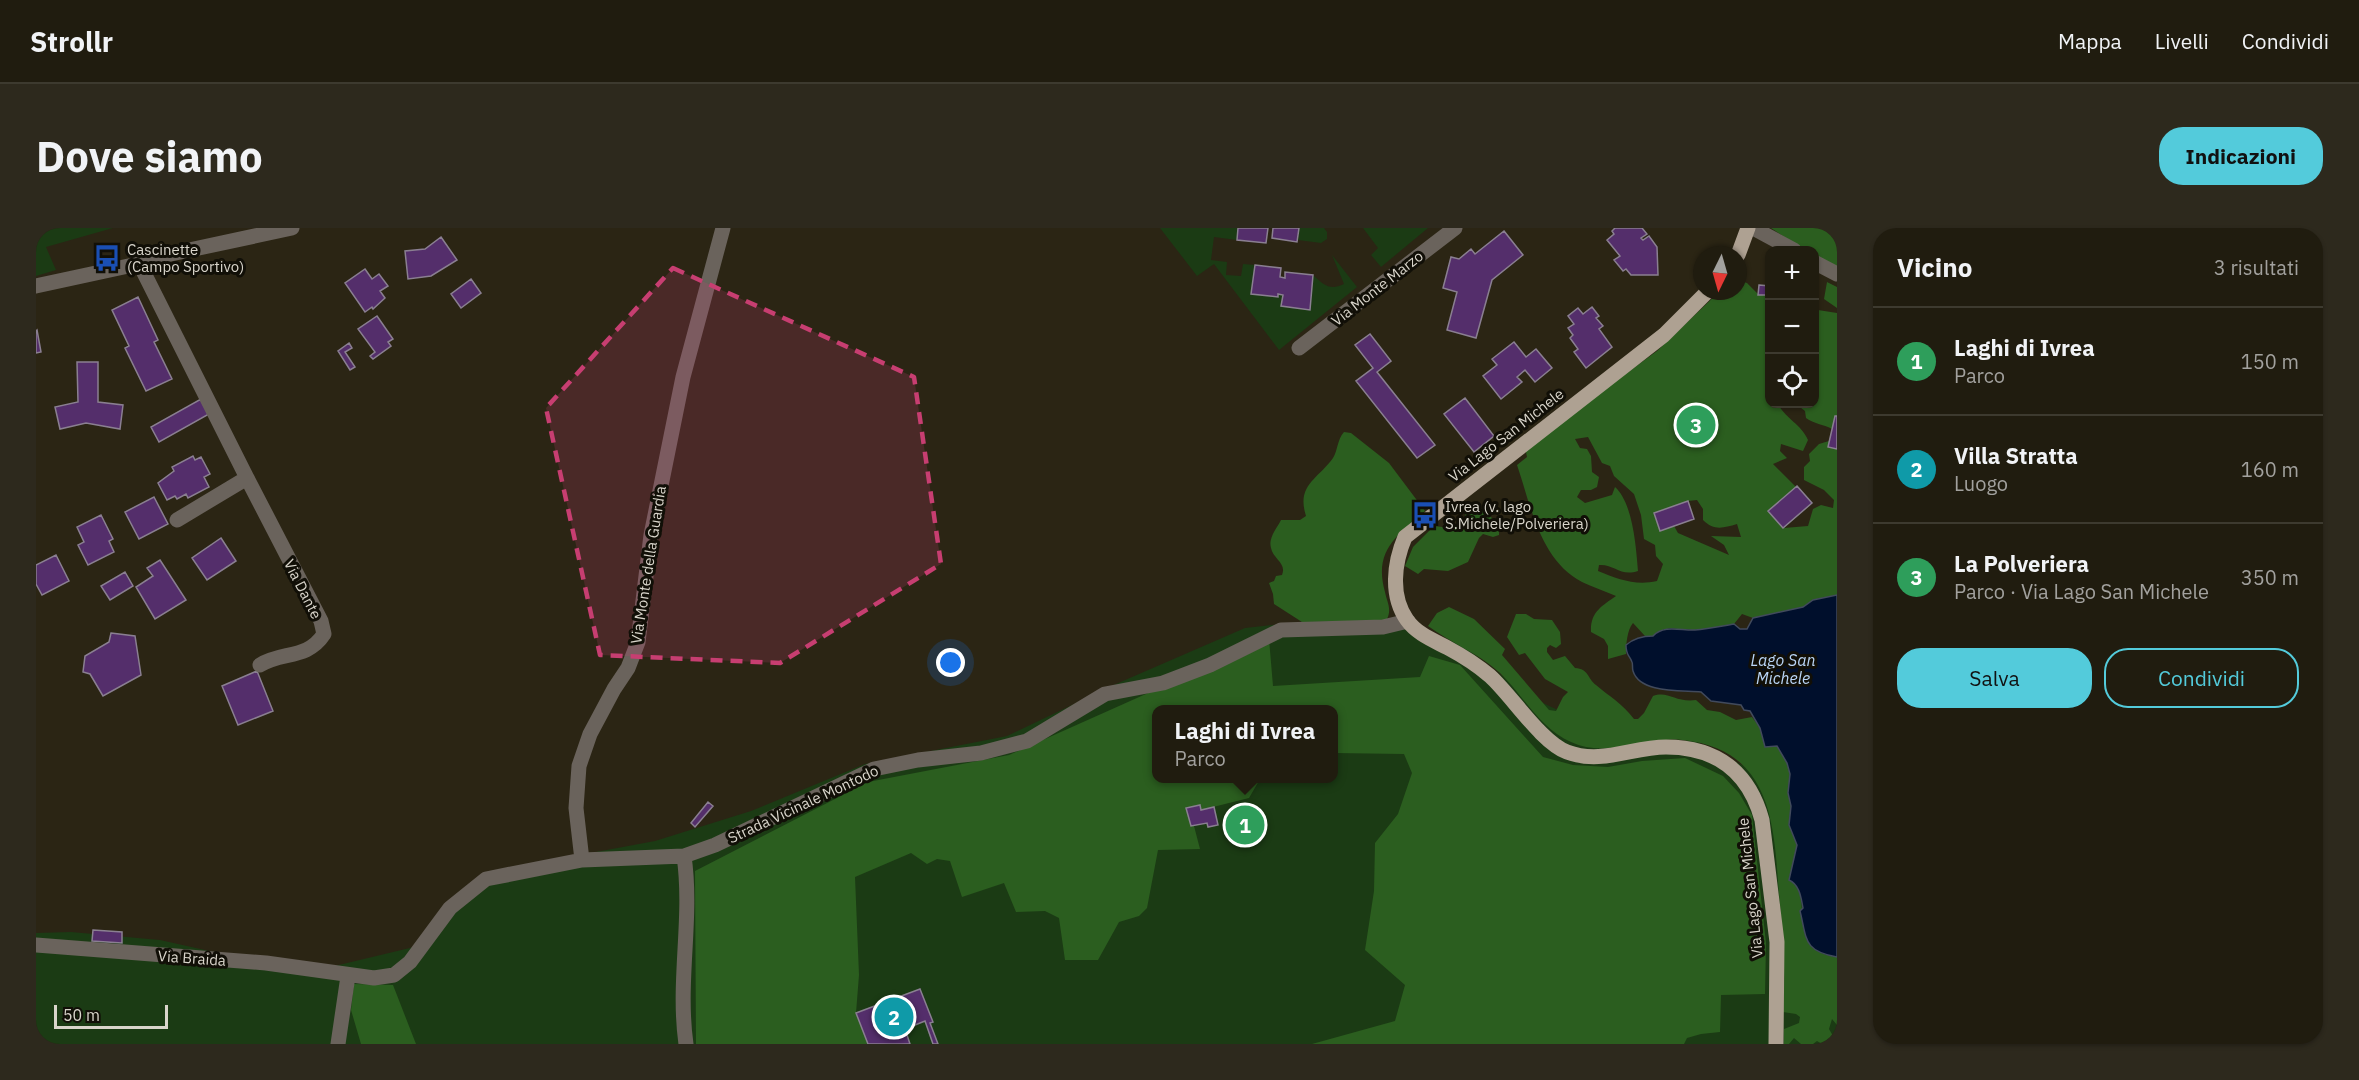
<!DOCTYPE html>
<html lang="it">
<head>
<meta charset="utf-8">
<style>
  :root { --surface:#201c0f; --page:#2d291d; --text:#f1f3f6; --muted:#a2a19e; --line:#3d3a2f; --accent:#53cbdb }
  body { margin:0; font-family:"IBM Plex Sans",sans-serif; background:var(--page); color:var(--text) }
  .controls { position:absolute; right:18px; top:18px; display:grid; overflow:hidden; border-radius:12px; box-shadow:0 2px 4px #0004 }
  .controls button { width:54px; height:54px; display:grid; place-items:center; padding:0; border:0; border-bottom:2px solid var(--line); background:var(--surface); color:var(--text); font:30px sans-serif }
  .compass { position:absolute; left:1657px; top:18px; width:54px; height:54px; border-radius:50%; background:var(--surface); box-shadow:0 2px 4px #0004; rotate:185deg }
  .scale { position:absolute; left:18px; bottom:15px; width:114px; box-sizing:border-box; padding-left:6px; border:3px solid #d9d5cb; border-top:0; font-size:16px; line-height:21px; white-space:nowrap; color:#d9d5cb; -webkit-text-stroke:4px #110f07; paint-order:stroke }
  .you { position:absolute; left:915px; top:435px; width:21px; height:21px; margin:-15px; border:4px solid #fff; border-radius:50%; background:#1a73e8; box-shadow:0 0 0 9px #1a73e833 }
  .badge { display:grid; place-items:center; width:39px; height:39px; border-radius:50%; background:var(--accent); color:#fff; font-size:20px; font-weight:700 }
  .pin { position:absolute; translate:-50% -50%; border:3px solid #fff; box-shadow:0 2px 6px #0006 }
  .popup { position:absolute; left:1116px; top:477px; width:186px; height:78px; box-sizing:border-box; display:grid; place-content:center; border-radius:12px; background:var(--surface); filter:drop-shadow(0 2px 4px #0005); font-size:20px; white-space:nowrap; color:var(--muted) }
  .popup b { font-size:22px; color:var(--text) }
  .popup::after { content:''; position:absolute; left:50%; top:100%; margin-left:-12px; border:12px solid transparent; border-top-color:var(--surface) }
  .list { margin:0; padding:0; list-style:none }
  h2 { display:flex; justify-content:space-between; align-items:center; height:78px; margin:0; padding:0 24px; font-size:26px }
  h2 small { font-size:20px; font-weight:400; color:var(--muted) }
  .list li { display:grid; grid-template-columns:39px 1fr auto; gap:18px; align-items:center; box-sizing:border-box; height:108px; padding:0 24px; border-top:2px solid var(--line) }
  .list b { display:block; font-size:22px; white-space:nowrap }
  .list p { margin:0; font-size:20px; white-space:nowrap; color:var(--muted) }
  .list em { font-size:20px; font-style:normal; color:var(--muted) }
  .actions { display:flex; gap:12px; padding:18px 24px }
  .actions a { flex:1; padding:14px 0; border:2px solid var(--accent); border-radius:24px; text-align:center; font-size:21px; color:var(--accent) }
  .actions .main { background:var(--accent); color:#111 }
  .icon { flex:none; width:33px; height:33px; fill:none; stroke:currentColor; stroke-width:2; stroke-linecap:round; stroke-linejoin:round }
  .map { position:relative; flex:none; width:1801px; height:816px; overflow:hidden; border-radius:24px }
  header { display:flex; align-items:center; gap:36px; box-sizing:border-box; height:84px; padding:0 30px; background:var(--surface); border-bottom:2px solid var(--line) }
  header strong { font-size:28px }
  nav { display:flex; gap:33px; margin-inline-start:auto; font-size:21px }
  .intro { display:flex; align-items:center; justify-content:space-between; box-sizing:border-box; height:144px; padding:0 36px }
  h1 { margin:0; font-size:42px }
  .button { padding:15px 27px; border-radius:24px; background:var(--accent); color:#111; font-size:21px; font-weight:700 }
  main { display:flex; gap:36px; padding:0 36px }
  aside { flex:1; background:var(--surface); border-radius:24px; box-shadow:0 2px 4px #0004 }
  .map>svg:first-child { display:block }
  .green { fill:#1b3b14; fill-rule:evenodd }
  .forest { fill:#2b5e1f; fill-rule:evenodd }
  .water { fill:#000f2c; stroke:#414a5c; stroke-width:1.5 }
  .building { fill:#542e6b; stroke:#8a7f91; stroke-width:1.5 }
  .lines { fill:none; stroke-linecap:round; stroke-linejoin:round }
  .minor { stroke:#6a635c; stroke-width:15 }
  .major { stroke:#aea192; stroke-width:15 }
  .marked { fill:#c73e71; fill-opacity:0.2; stroke:#c73e71; stroke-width:4.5; stroke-dasharray:12 8; stroke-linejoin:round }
  .labels { text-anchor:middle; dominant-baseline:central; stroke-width:6; stroke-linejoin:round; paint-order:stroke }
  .poi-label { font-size:15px; fill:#d9d5cb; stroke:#110f07; text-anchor:start }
  .street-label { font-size:15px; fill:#d9d5cb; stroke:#110f07 }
  .water-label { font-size:16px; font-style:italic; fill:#bad6f7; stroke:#110f07 }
</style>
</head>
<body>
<header>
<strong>Strollr</strong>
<nav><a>Mappa</a><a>Livelli</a><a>Condividi</a></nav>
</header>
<div class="intro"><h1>Dove siamo</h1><a class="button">Indicazioni</a></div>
<main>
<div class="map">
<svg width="1801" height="816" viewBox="0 0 1801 816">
  <rect width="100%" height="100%" fill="#2b2514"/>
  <path class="green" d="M0 0H77L10 19 20 42 0 48Z
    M1124 0H1202L1201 12 1178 9 1175 32 1191 34 1190 47 1205 48 1207 36 1219 37 1216 66 1241 69 1242 66 1247 67 1246 78 1273 81 1277 47C1288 57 1294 63 1308 56L1296 27 1321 59 1243 122 1178 36 1161 48Z
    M1263 0H1288L1291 4V11L1285 15 1262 12Z
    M1327 0H1392L1345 39 1335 27 1342 20Z
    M1330 387 1425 416 1492 468 1586 512 1659 513 1716 542 1801 714V816H0V705L35 704 124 712 205 730 286 741 378 719 445 652 506 634 619 613 715 583 829 536 971 508 1080 456 1209 400ZM1120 482H1298V550H1120Z"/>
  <path class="forest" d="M1735 0H1801V41L1779 28 1778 22H1768Z
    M1702 52 1711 55 1722 66 1733 67 1734 176H1742C1750 191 1765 196 1772 212L1767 223 1745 216 1744 223 1751 230 1737 236 1776 275 1748 300 1772 298 1777 281 1785 277 1797 280 1798 272 1788 262 1768 252V239L1774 233 1773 226 1783 216 1793 213 1796 201C1787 196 1778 196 1770 190L1769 183 1760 176H1778L1779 78 1782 82 1801 85V367L1777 372 1767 379 1738 387 1717 390 1706 386 1698 396C1686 398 1672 401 1659 402 1646 403 1628 396 1617 408H1609L1597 395C1591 402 1590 417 1590 426L1572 431V418L1568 411 1555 404C1554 384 1566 378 1580 368 1569 363 1556 359 1546 354 1504 332 1495 278 1481 237L1491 229 1489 219 1621 123 1684 63H1702ZM1552 209 1566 235 1574 238 1578 248 1598 266 1605 287 1608 311 1619 317 1620 328 1627 336 1621 353C1599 358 1582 351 1562 343L1563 337C1579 336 1584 349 1602 343 1600 319 1597 275 1579 259L1576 267 1549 275 1541 269 1545 262H1555L1561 259 1563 249 1556 244 1555 228 1551 221 1544 220 1539 211ZM1661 272 1667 281V292C1678 303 1687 300 1701 296L1705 309 1675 308 1688 317 1693 327 1642 305 1638 298 1658 291 1652 273Z
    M1791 54 1801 59V80L1788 71Z
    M1308 204 1315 205 1353 235 1389 283C1362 307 1337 322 1349 364 1351 374 1356 381 1351 391L1347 393 1266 394 1238 376 1237 366 1233 355 1238 353 1240 348 1246 347C1251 335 1237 331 1235 320 1232 310 1241 300 1245 292H1264L1270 288C1260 257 1282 251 1297 230 1302 222 1301 212 1308 204Z
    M1439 277 1448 282 1463 297V307L1457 309 1447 306 1443 310 1432 334 1412 343 1388 341 1382 346 1369 338 1377 319 1398 298 1415 300 1429 294V283Z
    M1413 379 1438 391 1469 421 1466 427 1513 482 1520 483 1527 469 1532 464 1509 451 1489 425 1483 427 1471 409 1480 386H1490L1498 391 1516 392 1524 404 1525 416 1520 420 1514 417 1511 420V424L1517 432 1529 428 1539 440C1553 441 1551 450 1560 457 1574 469 1586 475 1598 491H1602L1608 485 1617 468C1632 462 1640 475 1660 472L1671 482 1684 484 1700 492 1716 489 1724 500 1729 519 1741 518 1751 535 1754 546 1752 565 1755 578 1753 597 1761 617 1753 652 1758 654 1764 665 1769 708 1796 728 1801 729V797L1796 791 1793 801 1797 808 1801 811V816H1786L1781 813 1777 816H1765L1758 810 1753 816H1748V801L1763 795 1764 789 1760 786 1747 784C1750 744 1747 706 1743 666 1738 596 1736 521 1646 512 1609 508 1571 531 1535 514 1504 501 1487 467 1464 445 1442 425 1415 415 1392 398L1401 385Z
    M1233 411 1237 458 1384 449 1393 428 1424 437 1507 529 1537 537 1572 539 1606 533 1649 530 1687 548 1703 565 1716 587 1730 715 1729 766 1685 767 1684 804 1665 806 1651 810 1648 816H1276L1359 793 1369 757 1329 722 1338 663 1339 615 1362 586 1376 545 1368 526 1298 525V482H1120V550L1224 551 1213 570 1165 582 1163 577 1151 580 1155 598H1158L1164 621 1122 622 1111 680 1103 688 1083 694 1062 732H1029L1023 690 1009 683 980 684 968 655 926 669 914 633 901 631 891 636 875 625 819 649 823 747 820 785 832 816H660L659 643 832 554 973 527Z
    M318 756 357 757 380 816H325L315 782Z"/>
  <path class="water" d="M1801 367V729C1767 723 1771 711 1764 683L1767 680C1765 670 1764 657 1753 652L1761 617 1753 597 1755 578 1752 565 1754 546 1751 535 1741 518 1729 519 1724 500 1714 483 1708 482 1705 477 1675 473 1665 464C1647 462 1604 466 1597 443 1596 440 1597 436 1596 434 1593 426 1590 428 1590 417 1598 410 1606 408 1617 408 1628 396 1646 403 1659 402 1672 401 1686 398 1698 396L1704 401H1711L1717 390 1767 379 1777 372Z"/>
  <path class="building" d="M1202 0H1232L1230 15 1201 12Z
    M1237 0H1263L1261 14 1236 10Z
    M1579 0H1606L1611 6 1605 10 1607 12 1613 8 1621 19 1622 47H1595L1590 41 1587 43 1578 32 1584 28 1571 12 1578 6 1576 3Z
    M1468 3 1487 27 1456 52 1440 110 1411 102 1421 64 1407 60 1415 29 1423 31 1435 21 1439 26Z
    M405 9 421 32 395 48 372 51 369 23 389 21Z
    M1219 37 1245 40 1244 49 1249 50V44L1277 47 1274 82 1245 78 1247 67 1242 66V69L1215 66Z
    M329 41 336 51 343 46 352 58 344 63 349 70 337 81 336 79 329 84 309 55Z
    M435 51 445 65 425 80 415 66Z
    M1723 57 1734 58V67H1722Z
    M102 69 122 112 118 114 136 151 110 163 89 120 93 118 76 82Z
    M1556 79 1563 88 1560 90 1567 98 1563 101 1576 119 1550 140 1538 124 1542 121 1534 110 1537 107 1532 100 1538 96 1532 88 1542 80 1547 86Z
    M341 88 357 111 352 114 355 118 337 131 334 128 339 124 322 101Z
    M1 102 5 124 0 125V103Z
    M1334 106 1355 133 1341 144 1399 217 1381 230 1320 153 1337 140 1319 117Z
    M1478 114 1490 129 1500 121 1516 140 1499 154 1489 142 1481 149 1486 154 1465 171 1447 148 1461 137 1456 131Z
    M313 115 316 120 309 124 319 139 314 142 302 123Z
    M41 134H62V174L87 177 84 201 50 195 24 201 19 179 42 174Z
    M1429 170 1458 208 1438 224 1408 186Z
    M165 171 173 186 123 214 115 199Z
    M1799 188H1801V221L1792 219Z
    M157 228 159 232 165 229 174 246 168 249 173 259 152 270 150 266 141 271 139 268 131 272 122 255 138 243 136 239Z
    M1761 258 1776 275 1747 300 1732 283Z
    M118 269 132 296 103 311 89 284Z
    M1652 273 1658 291 1624 303 1618 285Z
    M65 287 77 311 73 313 78 324 52 337 42 317 48 314 41 299Z
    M185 310 200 333 171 352 156 330Z
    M20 327 33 353 6 367 0 356V337Z
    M124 332 150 372 119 391 100 359 117 348 111 340Z
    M89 344 97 358 74 372 65 358Z
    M75 405 99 408 105 447 67 468 54 446 47 444 49 428 73 414Z
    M221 443 237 483 202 497 186 458Z
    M672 574 677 578 659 599 655 595Z
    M1164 577 1165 582 1178 579 1182 597 1172 599 1171 595 1155 598 1150 580Z
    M57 702 86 704V715L56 713Z
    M884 761 897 794 894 795 902 816H897L889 793 869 801 874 816H832L820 785Z"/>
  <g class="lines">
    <path class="minor" d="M1717 0 1758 22
      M102 33 211 250 141 292
      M1778 34 1801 46
      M0 58 97 37 102 33 256 0
      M1263 120 1419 0
      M211 250 285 393 288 406C271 432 246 423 224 437
      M648 628C657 690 641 753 650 816
      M546 632 540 580 543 538 554 506 578 461 592 440 602 414 615 307 647 149 687 0
      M0 717 230 735 338 750 358 747 374 734 414 680 450 651 546 632 648 628 679 617 838 541 882 532 945 525 991 513 1069 466 1127 455 1174 437 1245 402 1347 399 1372 393
      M302 816 312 748"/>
    <path class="major" d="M1702 27 1712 0
      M1672 63 1628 107 1369 309C1358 335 1354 368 1371 392 1381 406 1397 412 1412 420 1427 428 1441 437 1454 448 1476 468 1505 514 1531 524 1565 537 1596 519 1630 519 1681 519 1713 544 1726 592L1741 714 1740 816"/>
  </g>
  <path class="marked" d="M637 40 878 149 905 336 744 435 564 427 510 180Z"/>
  <defs>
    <symbol id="bus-bare" viewBox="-9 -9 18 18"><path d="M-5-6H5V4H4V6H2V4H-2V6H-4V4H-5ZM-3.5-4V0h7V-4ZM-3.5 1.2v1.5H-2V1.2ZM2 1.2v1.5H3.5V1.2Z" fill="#1a4fb4" stroke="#110f07" stroke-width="2.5" paint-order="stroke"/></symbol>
  </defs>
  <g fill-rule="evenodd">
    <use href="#bus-bare" x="52" y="11" width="38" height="38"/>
    <use href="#bus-bare" x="1370" y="268" width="38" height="38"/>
  </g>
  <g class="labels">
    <g class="poi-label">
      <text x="91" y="21">Cascinette<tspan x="91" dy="17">(Campo Sportivo)</tspan></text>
      <text x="1409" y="278">Ivrea (v. lago<tspan x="1409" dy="17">S.Michele/Polveriera)</tspan></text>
    </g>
    <g class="street-label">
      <text transform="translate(1341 60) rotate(-38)">Via Monte Marzo</text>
      <text transform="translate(1470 207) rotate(-38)">Via Lago San Michele</text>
      <text transform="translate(612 337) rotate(-81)">Via Monte della Guardia</text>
      <text transform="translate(267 361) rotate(63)">Via Dante</text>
      <text transform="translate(767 576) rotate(-25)">Strada Vicinale Montodo</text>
      <text transform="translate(1714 660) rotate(-96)">Via Lago San Michele</text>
      <text transform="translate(156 730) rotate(4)">Via Braida</text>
    </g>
    <g class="water-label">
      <text x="1747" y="432">Lago San<tspan x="1747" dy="18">Michele</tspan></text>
    </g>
  </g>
</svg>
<div class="controls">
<button>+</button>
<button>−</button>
<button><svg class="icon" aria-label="locate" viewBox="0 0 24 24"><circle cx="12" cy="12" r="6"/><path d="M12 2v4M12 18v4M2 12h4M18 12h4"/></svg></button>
</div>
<svg class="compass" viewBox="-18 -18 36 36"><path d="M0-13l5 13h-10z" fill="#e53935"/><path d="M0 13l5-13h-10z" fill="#a2a19e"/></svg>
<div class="scale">50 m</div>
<div class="you"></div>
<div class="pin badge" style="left:1209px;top:597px;background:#2e9e5b">1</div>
<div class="popup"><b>Laghi di Ivrea</b>Parco</div>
<div class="pin badge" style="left:858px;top:789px;background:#0f9aa8">2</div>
<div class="pin badge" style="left:1660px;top:197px;background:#2e9e5b">3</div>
</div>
<aside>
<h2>Vicino<small>3 risultati</small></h2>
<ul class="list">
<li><span class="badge" style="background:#2e9e5b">1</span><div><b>Laghi di Ivrea</b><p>Parco</p></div><em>150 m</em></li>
<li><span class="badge" style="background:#0f9aa8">2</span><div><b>Villa Stratta</b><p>Luogo</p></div><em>160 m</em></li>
<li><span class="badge" style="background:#2e9e5b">3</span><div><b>La Polveriera</b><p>Parco · Via Lago San Michele</p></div><em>350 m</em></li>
</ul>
<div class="actions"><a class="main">Salva</a><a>Condividi</a></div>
</aside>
</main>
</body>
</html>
